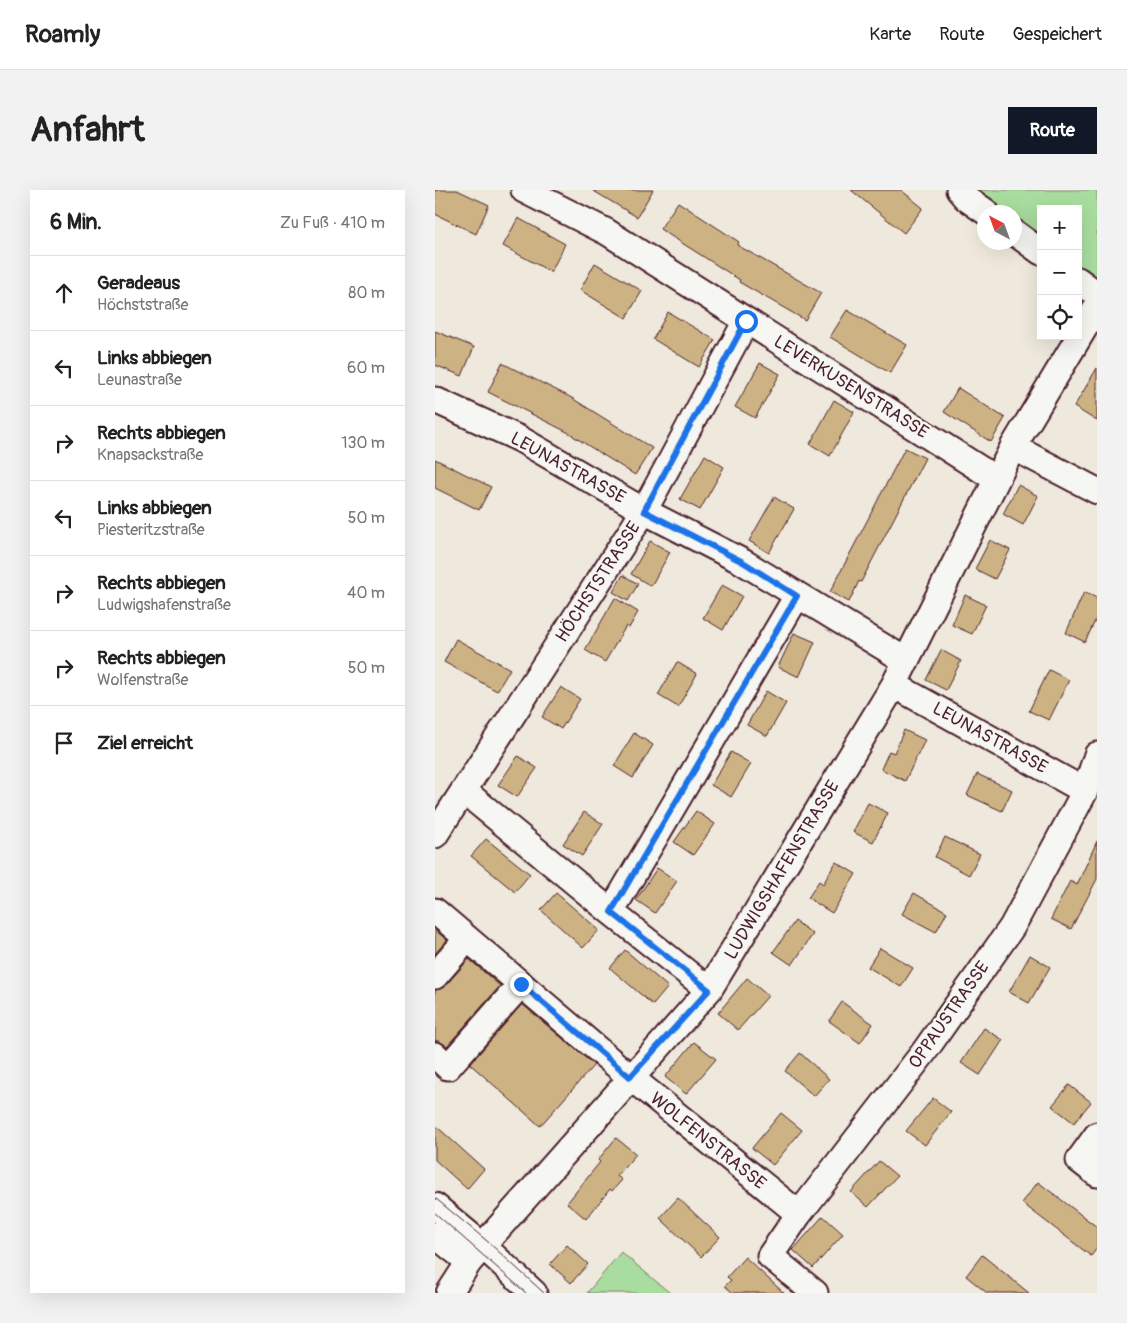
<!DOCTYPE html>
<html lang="de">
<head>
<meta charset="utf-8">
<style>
  :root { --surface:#fff; --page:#f2f2f2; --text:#222; --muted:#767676; --line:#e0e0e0; --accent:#111827 }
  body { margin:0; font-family:Pangolin,sans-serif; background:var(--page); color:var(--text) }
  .controls { position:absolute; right:15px; top:15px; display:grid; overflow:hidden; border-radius:0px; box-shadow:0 5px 20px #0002 }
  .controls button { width:45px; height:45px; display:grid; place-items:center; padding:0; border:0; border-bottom:1px solid var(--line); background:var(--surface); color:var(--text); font:25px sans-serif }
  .compass { position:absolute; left:542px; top:15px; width:45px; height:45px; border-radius:50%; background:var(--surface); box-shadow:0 5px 20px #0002; rotate:319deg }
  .stop { position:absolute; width:15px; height:15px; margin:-11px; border:4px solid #1a73e8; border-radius:50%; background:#fff }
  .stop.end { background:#1a73e8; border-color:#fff; box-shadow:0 1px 5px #0008 }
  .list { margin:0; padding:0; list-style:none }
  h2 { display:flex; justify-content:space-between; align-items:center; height:65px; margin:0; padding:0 20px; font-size:21px }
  h2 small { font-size:16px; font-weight:400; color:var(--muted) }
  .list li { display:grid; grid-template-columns:32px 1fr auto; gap:15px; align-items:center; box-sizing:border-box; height:75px; padding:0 20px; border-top:1px solid var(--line) }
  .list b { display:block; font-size:19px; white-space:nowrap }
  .list p { margin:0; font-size:16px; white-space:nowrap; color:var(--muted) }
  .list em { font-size:16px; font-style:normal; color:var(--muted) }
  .icon { flex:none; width:28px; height:28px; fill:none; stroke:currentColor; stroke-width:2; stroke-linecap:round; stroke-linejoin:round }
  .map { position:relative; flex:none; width:662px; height:1103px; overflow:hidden; border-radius:0px }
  header { display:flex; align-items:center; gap:30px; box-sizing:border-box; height:70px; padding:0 25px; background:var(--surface); border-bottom:1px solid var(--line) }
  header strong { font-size:24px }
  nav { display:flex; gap:28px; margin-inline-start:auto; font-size:18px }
  .intro { display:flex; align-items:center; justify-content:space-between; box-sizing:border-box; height:120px; padding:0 30px }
  h1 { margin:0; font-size:35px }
  .button { padding:12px 22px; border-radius:0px; background:var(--accent); color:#fff; font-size:18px; font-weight:700 }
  main { display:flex; gap:30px; padding:0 30px }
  aside { flex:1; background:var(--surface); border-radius:0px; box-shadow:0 5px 20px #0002 }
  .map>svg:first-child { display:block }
  .green { fill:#a9dd9f; stroke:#7a7e65 }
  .building { fill:#cdb383; stroke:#4a1f2b }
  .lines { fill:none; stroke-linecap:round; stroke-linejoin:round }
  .minor-casing { stroke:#4a1f2b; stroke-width:29 }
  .minor { stroke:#f6f6f2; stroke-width:25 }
  .tram { stroke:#4a1f2b; stroke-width:1 }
  .route { stroke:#1a73e8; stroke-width:6 }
  .labels { text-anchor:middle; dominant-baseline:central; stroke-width:5; stroke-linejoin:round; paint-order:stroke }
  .street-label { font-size:18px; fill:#4a1f2b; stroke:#f6f6f2 }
</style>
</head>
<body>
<header>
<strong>Roamly</strong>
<nav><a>Karte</a><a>Route</a><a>Gespeichert</a></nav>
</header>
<div class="intro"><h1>Anfahrt</h1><a class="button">Route</a></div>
<main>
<aside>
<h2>6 Min.<small>Zu Fuß · 410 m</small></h2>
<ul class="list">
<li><svg class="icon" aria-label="ahead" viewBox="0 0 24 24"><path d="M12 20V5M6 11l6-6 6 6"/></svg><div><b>Geradeaus</b><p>Höchststraße</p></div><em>80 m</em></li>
<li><svg class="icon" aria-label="left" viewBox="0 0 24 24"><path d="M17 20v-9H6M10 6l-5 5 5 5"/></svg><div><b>Links abbiegen</b><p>Leunastraße</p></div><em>60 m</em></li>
<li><svg class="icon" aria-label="right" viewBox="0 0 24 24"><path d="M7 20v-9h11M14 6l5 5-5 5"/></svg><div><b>Rechts abbiegen</b><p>Knapsackstraße</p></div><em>130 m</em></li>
<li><svg class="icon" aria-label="left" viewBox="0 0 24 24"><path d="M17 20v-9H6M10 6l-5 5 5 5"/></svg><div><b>Links abbiegen</b><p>Piesteritzstraße</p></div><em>50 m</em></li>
<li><svg class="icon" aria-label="right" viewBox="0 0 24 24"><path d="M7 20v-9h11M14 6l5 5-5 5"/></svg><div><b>Rechts abbiegen</b><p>Ludwigshafenstraße</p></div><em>40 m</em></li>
<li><svg class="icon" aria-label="right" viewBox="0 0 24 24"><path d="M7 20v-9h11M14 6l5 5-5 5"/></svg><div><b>Rechts abbiegen</b><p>Wolfenstraße</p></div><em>50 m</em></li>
<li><svg class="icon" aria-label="arrive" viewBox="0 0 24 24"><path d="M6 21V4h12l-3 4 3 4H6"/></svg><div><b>Ziel erreicht</b></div></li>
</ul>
</aside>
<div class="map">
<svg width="662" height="1103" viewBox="0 0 662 1103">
  <rect width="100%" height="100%" fill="#eee9dc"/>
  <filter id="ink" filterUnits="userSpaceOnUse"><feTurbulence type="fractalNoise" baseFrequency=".02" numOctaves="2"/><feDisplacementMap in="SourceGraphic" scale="10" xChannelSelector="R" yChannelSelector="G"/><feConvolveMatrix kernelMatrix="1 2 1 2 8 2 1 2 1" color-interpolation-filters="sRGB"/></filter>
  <g filter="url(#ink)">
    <path class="green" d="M537 0H662V91L643 78V19H606V53L580 33V22H566Z
      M186 1062 235 1103H152Z"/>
    <path class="building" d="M0 0H22L54 15 41 44 0 24Z
      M157 0H218L202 27Z
      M416 0H466L488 18 469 43Z
      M243 12 304 52 302 55 386 103 370 130 304 92 305 90 225 39Z
      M83 28 130 54 116 82 68 56Z
      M160 73 207 101 191 128 145 100Z
      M412 120 472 155 455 183 395 147Z
      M233 122 280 150 264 177 218 149Z
      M0 141 39 157 27 186 0 175Z
      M67 173 135 207 217 258 200 285 138 246V245L53 202Z
      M325 173 345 184 320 228 300 217Z
      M662 178V231L639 217Z
      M523 198 570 228 556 252 509 222Z
      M399 210 419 222 395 266 375 254Z
      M470 258 490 268 426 392 424 391 414 412 395 402Z
      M270 265 289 277 265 320 245 309Z
      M0 269 56 297 44 320 0 298Z
      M583 295 603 306 588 335 568 324Z
      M339 307 359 319 334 363 314 351Z
      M555 350 575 360 560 389 540 379Z
      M215 351 235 362 216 396 196 384Z
      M188 385 203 394 193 411 178 402Z
      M287 395 307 406 288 440 268 428Z
      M649 402 662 408V427L650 452 631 443Z
      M530 405 551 415 537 444 517 435Z
      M180 408 203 422 194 438 191 436 170 472 150 460Z
      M359 443 380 452 364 487 343 477Z
      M21 449 75 479 62 501 9 472Z
      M506 460 526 471 511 500 491 490Z
      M242 472 262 484 243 517 223 505Z
      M614 480 634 490 614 530 594 521Z
      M126 497 145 509 126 539 107 527Z
      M331 501 351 513 332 546 312 535Z
      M469 540 490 550 470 591 446 579 454 561 459 563Z
      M199 543 218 555 198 588 179 576Z
      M296 562 316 574 296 607 276 595Z
      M83 566 102 578 82 607 63 595Z
      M542 584 577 600 567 621 532 605Z
      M433 613 453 623 438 652 418 642Z
      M261 621 280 634 258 665 239 652Z
      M149 622 168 634 147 666 128 654Z
      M510 647 545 664 534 685 500 667Z
      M51 649 95 684 80 702 36 666Z
      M662 651V689L636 739 616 729 635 691 642 695Z
      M401 672 421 684 397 723 373 708 384 691 388 694Z
      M222 678 242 691 220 723 201 710Z
      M121 703 164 740 148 758 106 720Z
      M479 703 512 722 501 742 467 724Z
      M360 731 378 744 357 775 338 762Z
      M0 740 12 750 0 764Z
      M445 758 478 778 466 797 433 777Z
      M190 760 233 797 218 815 175 778Z
      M595 765 615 777 594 813 574 802Z
      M34 769 65 796 12 856 4 851H0V800L5 799 11 795Z
      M312 788 333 806 303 840 283 823Z
      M407 812 438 834 425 853 394 831Z
      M87 814 159 875 105 936 35 874Z
      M549 838 568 850 545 885 526 873Z
      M259 852 281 869 251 904 230 887Z
      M365 863 394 889 379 906 350 881Z
      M634 895 656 912 639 933 617 916Z
      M498 908 516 922 490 955 471 941Z
      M346 923 367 940 338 975 317 958Z
      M0 935 49 979 32 999 0 970Z
      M181 948 201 964 182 986 187 990 177 1001 175 999 151 1029 132 1013 165 972 163 970Z
      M444 971 462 986 433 1017 416 1002Z
      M603 992 662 1037V1058L656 1066 587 1013Z
      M243 1008 285 1047 266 1067 225 1028Z
      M388 1026 408 1044 378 1078 358 1060Z
      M132 1055 153 1074 136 1093 115 1074Z
      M547 1065 594 1103H552L531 1086Z
      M310 1067 326 1082 349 1103H298L290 1096 296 1090 292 1087Z"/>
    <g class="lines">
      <defs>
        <path id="minor" d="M89 0 172 42 561 289
          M524 0 531 8 551 22
          M580 43 606 62
          M643 90 662 104
          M0 210 85 249 209 321 308 372 470 470
          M578 257 662 301
          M459 495 650 601
          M29 601 176 722 274 800
          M0 645 209 321 311 131
          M0 721 195 887 364 1024
          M176 722 362 406
          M0 786 32 749
          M0 865 13 877 86 794
          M662 945 644 970 662 984
          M0 1016 48 1056 99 1103
          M0 1045 34 1072
          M14 1103 34 1072 52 1051 274 800 459 495 578 257 662 117
          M380 1103 335 1066 364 1024 489 862 577 737 650 601 662 565"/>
      </defs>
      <use href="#minor" class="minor-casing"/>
      <use href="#minor" class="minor"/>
      <path class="tram" d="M0 1008 52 1051 109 1103
        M0 1023 91 1103"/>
    </g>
  </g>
  <g class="lines" filter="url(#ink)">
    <path class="route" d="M86 794 195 887 274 800 176 722 362 406 308 372 209 321 311 131"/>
  </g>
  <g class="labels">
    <g class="street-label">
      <text transform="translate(416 197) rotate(32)">LEVERKUSENSTRASSE</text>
      <text transform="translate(133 278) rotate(29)">LEUNASTRASSE</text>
      <text transform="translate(163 392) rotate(-57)">HÖCHSTSTRASSE</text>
      <text transform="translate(555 548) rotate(29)">LEUNASTRASSE</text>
      <text transform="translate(347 680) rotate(-59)">LUDWIGSHAFENSTRASSE</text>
      <text transform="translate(514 825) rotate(-55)">OPPAUSTRASSE</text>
      <text transform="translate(273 951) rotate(39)">WOLFENSTRASSE</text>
    </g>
  </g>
</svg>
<div class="controls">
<button>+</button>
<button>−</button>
<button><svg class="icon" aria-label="locate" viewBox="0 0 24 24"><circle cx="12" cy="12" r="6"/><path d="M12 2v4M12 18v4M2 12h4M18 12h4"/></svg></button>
</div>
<svg class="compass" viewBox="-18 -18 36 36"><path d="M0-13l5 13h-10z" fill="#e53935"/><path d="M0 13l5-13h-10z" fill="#767676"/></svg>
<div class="stop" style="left:311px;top:131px"></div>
<div class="stop end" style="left:86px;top:794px"></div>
</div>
</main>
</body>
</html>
